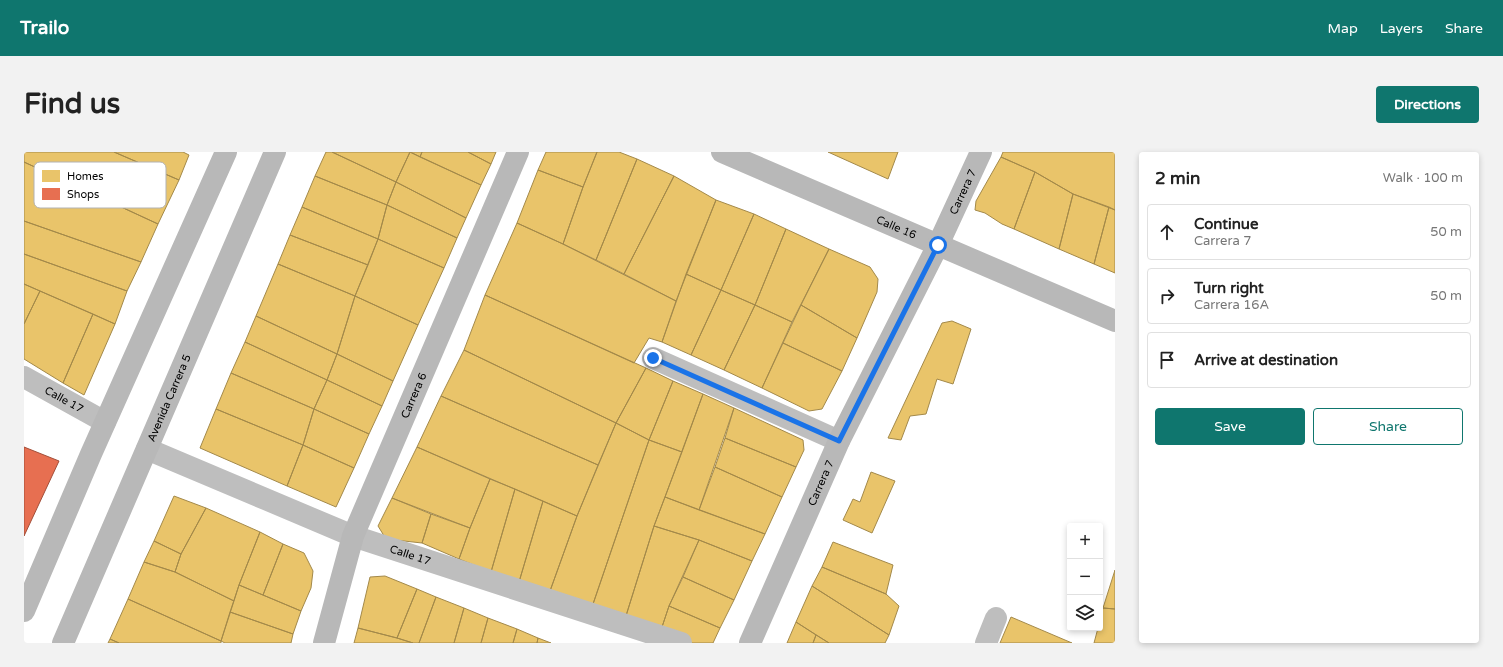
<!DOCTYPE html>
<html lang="en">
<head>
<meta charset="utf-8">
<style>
  :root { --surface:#fff; --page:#f2f2f2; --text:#222; --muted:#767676; --line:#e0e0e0; --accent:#0f766e }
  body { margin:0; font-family:"Varela Round",sans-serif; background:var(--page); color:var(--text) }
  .controls { position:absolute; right:12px; bottom:12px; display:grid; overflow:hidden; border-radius:4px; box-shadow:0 2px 6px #0003 }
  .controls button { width:36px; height:36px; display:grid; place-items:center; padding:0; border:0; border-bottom:1px solid var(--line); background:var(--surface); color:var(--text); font:20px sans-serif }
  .stop { position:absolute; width:12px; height:12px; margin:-9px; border:3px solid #1a73e8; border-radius:50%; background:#fff }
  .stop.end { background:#1a73e8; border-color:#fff; box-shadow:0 1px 4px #0008 }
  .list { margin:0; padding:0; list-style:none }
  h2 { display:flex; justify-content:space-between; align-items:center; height:52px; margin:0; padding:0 16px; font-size:17px }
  h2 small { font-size:13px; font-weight:400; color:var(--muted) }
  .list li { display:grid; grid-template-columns:26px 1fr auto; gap:12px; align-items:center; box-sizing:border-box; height:56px; margin:0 8px 8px; padding:0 8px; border:1px solid var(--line); border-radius:4px }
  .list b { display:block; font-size:15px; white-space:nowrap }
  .list p { margin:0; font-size:13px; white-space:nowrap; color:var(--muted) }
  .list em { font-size:13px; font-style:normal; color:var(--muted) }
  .actions { display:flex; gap:8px; padding:12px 16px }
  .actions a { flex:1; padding:9px 0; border:1px solid var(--accent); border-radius:4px; text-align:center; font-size:14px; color:var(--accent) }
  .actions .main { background:var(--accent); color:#fff }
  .icon { flex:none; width:22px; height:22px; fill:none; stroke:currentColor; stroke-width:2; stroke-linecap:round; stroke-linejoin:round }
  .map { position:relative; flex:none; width:1091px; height:491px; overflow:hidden; border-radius:4px }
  header { display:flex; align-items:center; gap:24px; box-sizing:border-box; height:56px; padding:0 20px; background:var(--accent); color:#fff }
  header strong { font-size:19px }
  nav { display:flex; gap:22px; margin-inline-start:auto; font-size:14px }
  .intro { display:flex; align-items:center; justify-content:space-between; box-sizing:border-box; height:96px; padding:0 24px }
  h1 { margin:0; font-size:28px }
  .button { padding:10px 18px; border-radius:4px; background:var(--accent); color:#fff; font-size:14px; font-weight:700 }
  main { display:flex; gap:24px; padding:0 24px }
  aside { flex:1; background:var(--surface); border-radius:4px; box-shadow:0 2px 6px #0003 }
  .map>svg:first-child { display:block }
  .homes { fill:#e9c46a; stroke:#a3894a }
  .shops { fill:#e76f51; stroke:#a24e39 }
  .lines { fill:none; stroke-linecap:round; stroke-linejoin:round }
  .street { stroke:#bebebe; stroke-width:22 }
  .secondary { stroke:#b8b8b8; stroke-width:22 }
  .route { stroke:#1a73e8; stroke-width:5 }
  .labels { text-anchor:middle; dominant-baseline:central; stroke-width:4; stroke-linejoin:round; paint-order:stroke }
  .street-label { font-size:11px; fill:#000; stroke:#fff }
  .key { fill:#fff; stroke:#b2b2b2; stroke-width:1 }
  .key-label { font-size:11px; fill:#000 }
</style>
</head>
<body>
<header>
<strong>Trailo</strong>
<nav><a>Map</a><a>Layers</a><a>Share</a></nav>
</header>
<div class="intro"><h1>Find us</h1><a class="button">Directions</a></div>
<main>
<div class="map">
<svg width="1091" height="491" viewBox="0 0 1091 491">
  <rect width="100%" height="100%" fill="#fff"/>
  <path class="homes" d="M0 0H90L155 28 134 72 0 10Z
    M90 0H159L165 3 155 28Z
    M302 0H308L372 30 363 53 291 24Z
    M308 0H386L372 30Z
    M386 0H398L396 5Z
    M386 0 457 33 442 66 372 30Z
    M398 0H444L467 12 457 33 396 5Z
    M444 0H472L467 12Z
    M522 0H573L559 35 514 18Z
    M573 0H595L613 7 572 108 539 92 559 35Z
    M804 0H874L864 27Z
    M979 0H1091V58L1049 42 1011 20 977 5Z
    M977 5 1011 20 990 77 978 72 961 61 951 58 952 49Z
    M613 7 650 24 600 122 572 108Z
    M0 10 134 72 117 110 0 69Z
    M514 18 559 35 539 92 493 71Z
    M1011 20 1049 42 1035 97 990 77Z
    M291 24 363 53 354 87 278 55Z
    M650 24 692 48 652 149 600 122Z
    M372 30 442 66 433 86 363 53Z
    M1049 42 1085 55 1070 112 1035 97Z
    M692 48 730 62 697 138 662 122Z
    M363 53 433 86 420 116 354 87Z
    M278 55 354 87 344 113 266 83Z
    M1085 55 1091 58V121L1070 112Z
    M730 62 762 77 731 153 697 138Z
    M0 69 117 110 103 139 0 102Z
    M493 71 539 92 652 149 638 190 625 186 610 211 461 143Z
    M762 77 805 97 768 170 731 153Z
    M266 83 344 113 331 144 254 112Z
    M354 87 420 116 394 173 331 144Z
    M805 97 846 115 854 127 853 140 833 186 777 153Z
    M0 102 103 139 91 172 0 132Z
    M254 112 331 144 313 202 232 164Z
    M662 122 697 138 667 203 638 190Z
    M0 132 16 139 0 172Z
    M697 138 731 153 700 218 667 203Z
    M16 139 69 162 39 231 0 207V172Z
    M461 143 622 216 592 271 440 198Z
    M331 144 394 173 369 229 313 202Z
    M731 153 768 170 738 236 700 218Z
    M777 153 833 186 818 219 759 191Z
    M69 162 91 172 60 243 39 231Z
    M232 164 313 202 303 228 221 190Z
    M928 169 947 177 929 232 913 227 902 262 886 264 877 288 864 286 918 171Z
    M221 190 303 228 290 257 207 221Z
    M759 191 818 219 798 257 785 259 738 236Z
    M440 198 592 271 574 313 417 244Z
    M313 202 369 229 358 254 303 228Z
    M622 216 649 229 625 288 592 271Z
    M207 221 290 257 279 293 192 257Z
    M303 228 358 254 345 282 290 257Z
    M649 229 679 242 658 300 625 288Z
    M679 242 710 256 675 358 641 345Z
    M417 244 574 313 553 364 393 295Z
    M710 256 779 288 780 298 772 315 701 286Z
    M192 257 279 293 263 334 176 296Z
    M290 257 345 282 330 316 279 293Z
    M592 271 625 288 568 455 526 439 553 364Z
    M701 286 772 315 758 345 691 315Z
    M625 288 658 300 630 374 601 467 568 455Z
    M279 293 330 316 312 355 263 334Z
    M393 295 466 327 446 376 368 346Z
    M691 315 758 345 741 382 675 358Z
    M847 320 871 329 848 381 819 368 829 347 836 350Z
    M466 327 491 337 467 420 435 407 446 376Z
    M491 337 519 349 495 430 467 420Z
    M150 344 182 356 157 402 130 389Z
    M641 345 741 382 728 409 675 388 630 374Z
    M368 346 407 362 398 391 362 387 354 374Z
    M519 349 553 364 526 439 495 430Z
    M182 356 236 380 215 433 210 449 151 420 157 402Z
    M407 362 446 376 435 407 398 391Z
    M630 374 675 388 645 454 637 478 601 467Z
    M236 380 259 392 239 443 215 433Z
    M675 388 728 409 710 448 659 425Z
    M130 389 157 402 151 420 120 410Z
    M809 390 869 413 862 442 798 415Z
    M259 392 280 401 289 419 287 436 277 459 239 443Z
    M120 410 151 420 210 449 197 489 104 447Z
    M798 415 862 442 875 454 865 483 788 434Z
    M1091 418V457L1079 456Z
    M361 424 393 437 373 486 334 476 346 425Z
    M659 425 710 448 696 476 645 454Z
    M215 433 277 459 269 482 206 460Z
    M788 434 865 483 861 491H805L772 470Z
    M393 437 412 445 395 491H389L373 486Z
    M412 445 440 456 430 491H395Z
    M104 447 197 489V491H95L86 487Z
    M645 454 696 476 689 491H668L637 478Z
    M440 456 464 466 457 491H430Z
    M1079 456 1091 457V491H1070L1074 476H1076V467Z
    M206 460 269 482 267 491H201L197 489Z
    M987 465 1048 491H976Z
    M464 466 493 477 489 491H457Z
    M772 470 792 483 789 491H763Z
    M334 476 373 486 389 491H330Z
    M493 477 514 486 513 491H489Z
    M792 483 805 491H789Z
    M514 486 527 491H513Z
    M86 487 95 491H84Z"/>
  <path class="shops" d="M0 295 35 309 0 384Z"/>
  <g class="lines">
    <g class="street">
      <path d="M629 206 815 289"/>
      <path id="s1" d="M0 225 81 270"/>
      <path id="s2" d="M123 297 329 384 657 491"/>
      <path d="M962 491 972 466"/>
    </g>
    <g class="secondary">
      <path id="s3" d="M698 0 1091 169"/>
      <path d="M0 459 67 302 202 0"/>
      <path id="s4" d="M39 491 251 0"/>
      <path id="s5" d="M300 491 329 384 494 0"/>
      <path id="s6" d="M726 491 815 289 914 93 957 0"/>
    </g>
  </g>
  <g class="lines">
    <path class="route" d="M629 206 815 289 914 93"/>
  </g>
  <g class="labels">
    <g class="street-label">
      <text stroke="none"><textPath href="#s6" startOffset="499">Carrera 7</textPath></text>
      <text stroke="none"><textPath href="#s3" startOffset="190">Calle 16</textPath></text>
      <text stroke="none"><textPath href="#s5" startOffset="264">Carrera 6</textPath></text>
      <text stroke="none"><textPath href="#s4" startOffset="267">Avenida Carrera 5</textPath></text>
      <text stroke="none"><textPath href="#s1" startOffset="46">Calle 17</textPath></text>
      <text stroke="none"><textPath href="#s6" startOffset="175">Carrera 7</textPath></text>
      <text stroke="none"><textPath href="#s2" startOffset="284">Calle 17</textPath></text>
    </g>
  </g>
  <rect x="10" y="10" width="132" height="46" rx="6" class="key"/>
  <rect x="18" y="18" width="18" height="12" fill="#e9c46a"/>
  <rect x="18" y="36" width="18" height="12" fill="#e76f51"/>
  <g class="key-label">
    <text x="43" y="28">Homes</text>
    <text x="43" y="46">Shops</text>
  </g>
</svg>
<div class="controls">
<button>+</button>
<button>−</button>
<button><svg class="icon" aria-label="layers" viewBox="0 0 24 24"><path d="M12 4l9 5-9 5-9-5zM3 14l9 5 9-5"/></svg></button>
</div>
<div class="stop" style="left:914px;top:93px"></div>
<div class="stop end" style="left:629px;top:206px"></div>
</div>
<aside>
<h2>2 min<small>Walk · 100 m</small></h2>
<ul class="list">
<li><svg class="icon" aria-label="ahead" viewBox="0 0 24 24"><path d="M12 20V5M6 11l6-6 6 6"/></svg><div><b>Continue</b><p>Carrera 7</p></div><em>50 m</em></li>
<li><svg class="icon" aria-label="right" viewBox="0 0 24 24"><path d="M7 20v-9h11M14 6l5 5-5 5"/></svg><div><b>Turn right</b><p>Carrera 16A</p></div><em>50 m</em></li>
<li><svg class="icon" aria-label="arrive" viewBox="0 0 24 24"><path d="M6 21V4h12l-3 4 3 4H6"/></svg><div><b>Arrive at destination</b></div></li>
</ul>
<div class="actions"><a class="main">Save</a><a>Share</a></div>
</aside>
</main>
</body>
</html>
